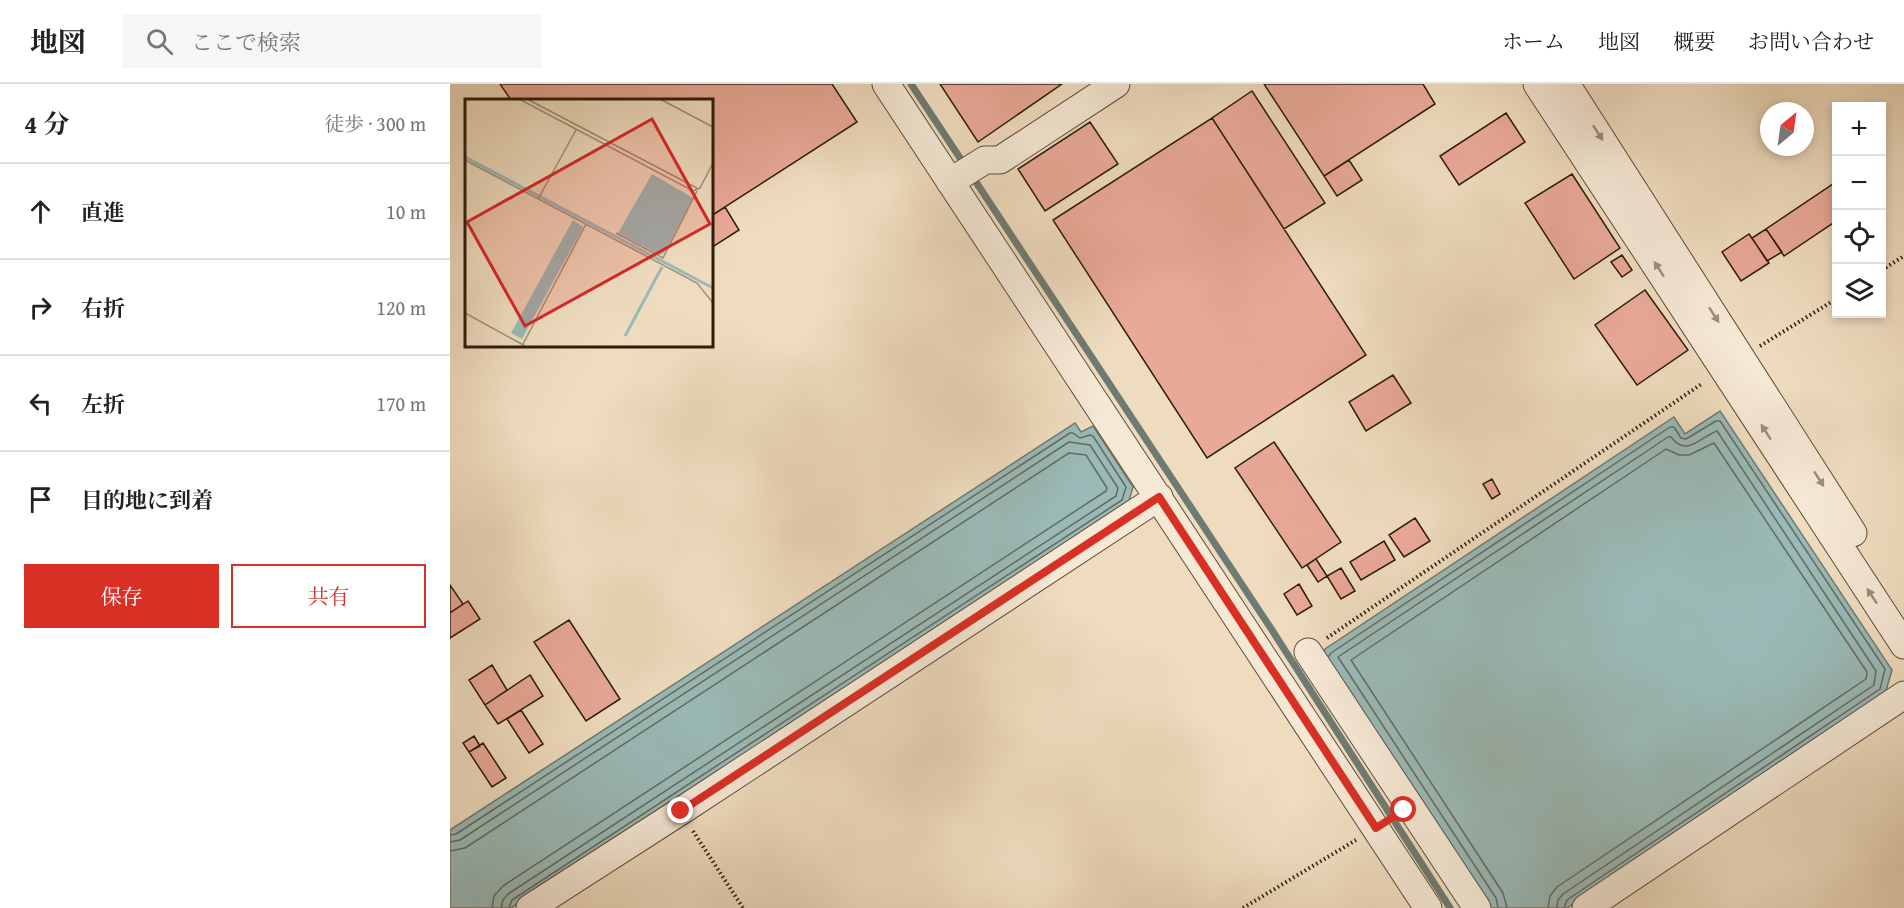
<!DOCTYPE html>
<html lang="ja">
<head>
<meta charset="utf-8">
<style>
  :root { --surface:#fff; --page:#f6f6f6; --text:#222; --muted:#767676; --line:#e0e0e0; --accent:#d93025 }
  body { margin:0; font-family:"Gentium Book Plus","Noto Serif JP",serif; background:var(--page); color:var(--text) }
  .controls { position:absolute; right:18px; top:18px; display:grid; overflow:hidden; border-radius:0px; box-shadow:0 3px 9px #0003 }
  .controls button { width:54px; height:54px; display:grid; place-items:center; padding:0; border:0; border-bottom:2px solid var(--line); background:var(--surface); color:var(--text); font:30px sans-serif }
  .compass { position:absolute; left:1310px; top:18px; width:54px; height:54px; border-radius:50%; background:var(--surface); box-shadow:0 3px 9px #0003; rotate:29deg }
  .stop { position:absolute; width:18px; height:18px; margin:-14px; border:4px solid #d93025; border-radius:50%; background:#fff }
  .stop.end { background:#d93025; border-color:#fff; box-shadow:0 2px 6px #0008 }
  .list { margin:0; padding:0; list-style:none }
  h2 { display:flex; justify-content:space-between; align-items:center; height:78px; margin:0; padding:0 24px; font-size:26px }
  h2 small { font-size:20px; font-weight:400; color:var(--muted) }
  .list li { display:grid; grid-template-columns:39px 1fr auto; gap:18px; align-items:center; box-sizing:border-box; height:96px; padding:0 24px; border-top:2px solid var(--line) }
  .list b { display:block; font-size:22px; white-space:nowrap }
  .list em { font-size:20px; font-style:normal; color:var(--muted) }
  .actions { display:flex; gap:12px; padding:18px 24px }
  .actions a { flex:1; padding:14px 0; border:2px solid var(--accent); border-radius:0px; text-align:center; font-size:21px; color:var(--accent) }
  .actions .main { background:var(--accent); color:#fff }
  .icon { flex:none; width:33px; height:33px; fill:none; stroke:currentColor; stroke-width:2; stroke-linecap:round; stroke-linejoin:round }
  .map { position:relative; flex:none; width:1454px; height:824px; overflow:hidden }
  header { display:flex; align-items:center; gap:36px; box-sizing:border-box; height:84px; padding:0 30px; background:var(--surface); border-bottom:2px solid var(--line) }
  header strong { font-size:28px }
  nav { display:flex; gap:33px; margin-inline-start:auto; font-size:21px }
  .search { width:420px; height:54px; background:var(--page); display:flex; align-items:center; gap:15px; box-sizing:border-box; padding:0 21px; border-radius:0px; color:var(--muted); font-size:22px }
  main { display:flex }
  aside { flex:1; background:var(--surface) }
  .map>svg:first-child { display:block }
  .water { fill:#9abab7; stroke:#6e7b72; stroke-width:1.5 }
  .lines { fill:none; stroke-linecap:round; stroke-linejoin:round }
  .shore { stroke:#646b60; stroke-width:1.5 }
  .stream { stroke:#6e7b72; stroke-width:7 }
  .building { fill:#e9a997; stroke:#2d1c0a; stroke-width:1.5 }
  .minor-casing { stroke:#5e4c37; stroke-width:29 }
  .path { stroke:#2d1c0a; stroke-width:4; stroke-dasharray:1.5 3; stroke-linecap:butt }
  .minor { stroke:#f5e8d5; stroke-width:27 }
  .oneway { fill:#9b8c7a }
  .route { stroke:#d93025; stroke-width:8 }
  .inset-river { fill:none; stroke:#9abab7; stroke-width:3 }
  .inset-road { fill:none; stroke:#a18f77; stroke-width:1.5 }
  .view { fill:#d62828; fill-opacity:0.15; stroke:#d62828; stroke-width:3 }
  .inset-edge { fill:none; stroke:#2d1c0a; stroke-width:3 }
</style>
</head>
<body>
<header>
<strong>地図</strong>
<div class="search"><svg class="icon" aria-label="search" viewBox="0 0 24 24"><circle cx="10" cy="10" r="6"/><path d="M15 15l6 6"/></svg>ここで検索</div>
<nav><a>ホーム</a><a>地図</a><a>概要</a><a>お問い合わせ</a></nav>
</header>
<main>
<aside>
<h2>4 分<small>徒歩 · 300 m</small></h2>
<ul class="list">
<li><svg class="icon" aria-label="ahead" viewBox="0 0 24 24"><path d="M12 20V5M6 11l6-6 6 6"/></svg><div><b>直進</b></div><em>10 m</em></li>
<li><svg class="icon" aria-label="right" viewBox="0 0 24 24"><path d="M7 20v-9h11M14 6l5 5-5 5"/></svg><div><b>右折</b></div><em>120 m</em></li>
<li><svg class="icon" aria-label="left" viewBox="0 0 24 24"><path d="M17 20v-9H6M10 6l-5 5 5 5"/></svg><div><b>左折</b></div><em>170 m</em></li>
<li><svg class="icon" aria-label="arrive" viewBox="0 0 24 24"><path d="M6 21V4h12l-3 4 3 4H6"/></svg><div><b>目的地に到着</b></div></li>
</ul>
<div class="actions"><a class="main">保存</a><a>共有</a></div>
</aside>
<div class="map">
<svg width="1454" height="824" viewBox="0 0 1454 824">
  <rect width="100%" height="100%" fill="#efdcbf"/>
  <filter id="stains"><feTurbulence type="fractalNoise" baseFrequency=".00333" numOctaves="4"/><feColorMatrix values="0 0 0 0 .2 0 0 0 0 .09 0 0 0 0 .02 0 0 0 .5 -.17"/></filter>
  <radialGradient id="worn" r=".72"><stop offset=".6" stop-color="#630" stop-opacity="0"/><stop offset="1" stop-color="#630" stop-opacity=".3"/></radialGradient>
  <path class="water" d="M1270 327 1442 586 1435 610 1117 824H1036L871 574 875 565 1224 333 1235 350Z
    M625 339 631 348 643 342 683 403 678 420 61 824H0V746Z"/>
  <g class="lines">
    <path class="shore" d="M879 572 881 569 1220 343H1224L1231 354 1236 355 1266 337H1270L1435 585 1430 605 1117 816 1114 824
      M0 751 6 750 620 349H623L630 354 640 351 643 352 676 403 672 416 62 816 59 824
      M0 758 10 756 619 358 640 361 668 404 666 412 58 810 53 816 51 824
      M0 767 15 764 619 369 636 371 657 404 656 407 53 802 44 812 42 824
      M1048 824 1046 814 888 573 1218 353H1221C1237 374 1250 353 1267 347L1426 587 1424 601 1113 810 1108 816 1107 824
      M1057 824 1053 809 901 576 1216 365 1229 371H1239L1264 359 1417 588 1416 595 1107 803 1100 812 1098 824"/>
    <path class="stream" d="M461 0 516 83
      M522 92 820 543 1000 824"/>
  </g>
  <path class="building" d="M50 0H382L407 38 261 132V16H61Z
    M490 0H612L528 58Z
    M814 0H973L985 20 874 92Z
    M802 7 875 119 834 145 762 34Z
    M1056 29 1075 58 1009 101 990 72Z
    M762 34 916 271 757 374 603 136Z
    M640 38 668 80 595 127 568 85Z
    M899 76 912 96 887 112 874 92Z
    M1122 90 1170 164 1124 195 1075 119Z
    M1386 98V137L1334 172 1316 145Z
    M275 123 289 146 261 164V132Z
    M1316 145 1332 168 1317 177 1302 154Z
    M1299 150 1319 179 1291 197 1272 168Z
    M1172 171 1182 186 1172 193 1161 178Z
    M1195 206 1238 266 1187 301 1145 241Z
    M943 291 961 319 916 347 899 318Z
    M824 358 891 458 852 484 785 384Z
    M1042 395 1050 410 1042 415 1033 400Z
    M965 434 980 457 954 473 939 451Z
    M934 457 945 476 911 496 900 478Z
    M866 475 877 492 868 498 857 481Z
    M891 484 905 507 891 515 877 492Z
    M849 500 862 522 847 531 834 510Z
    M0 501 13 520 0 529Z
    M18 517 30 535 0 554V529Z
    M119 536 170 615 136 637 84 558Z
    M42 581 57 606 35 621 19 596Z
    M80 591 93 612 48 640 35 621Z
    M71 626 93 660 79 669 57 635Z
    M24 652 30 662 19 668 13 659Z
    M33 659 56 694 42 703 19 668Z"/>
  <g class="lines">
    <defs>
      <path id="minor" d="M436 0 978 824
        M1087 0 1454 561
        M1116 0 1403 449
        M500 98 535 76H550L666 0
        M858 568 1027 824
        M80 824 231 727 709 413
        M1136 824 1454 611"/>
    </defs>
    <use href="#minor" class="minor-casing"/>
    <path class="path" d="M1432 186 1454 172
      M1310 262 1386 215
      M877 554 1253 299
      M243 747 293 824
      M793 824 906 756"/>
    <use href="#minor" class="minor"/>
  </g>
  <defs><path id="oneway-solid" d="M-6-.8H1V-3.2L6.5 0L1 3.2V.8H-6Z" transform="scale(1.5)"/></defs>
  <g class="oneway">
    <use href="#oneway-solid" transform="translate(1148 49) rotate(57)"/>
    <use href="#oneway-solid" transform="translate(1209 185) rotate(-123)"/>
    <use href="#oneway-solid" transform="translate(1264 231) rotate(57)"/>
    <use href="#oneway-solid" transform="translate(1316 348) rotate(-123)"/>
    <use href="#oneway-solid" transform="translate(1369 395) rotate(57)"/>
    <use href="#oneway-solid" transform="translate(1422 512) rotate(-123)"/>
  </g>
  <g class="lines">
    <path class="route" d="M231 727 709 413 926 744 954 726"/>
  </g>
  <g transform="translate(15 15)">
    <rect width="248" height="248" fill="#efdcbf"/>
    <path d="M187 75 228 99 199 154 195 156 153 134ZM108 121 118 128 57 240 46 234Z" fill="#9abab7"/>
    <path class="inset-river" d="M0 58 248 189M160 237 197 168"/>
    <path class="inset-road" d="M54 0 228 92 235 89 248 64M62 0 232 89M195 0 248 28M0 61 232 184 248 204M73 100 111 31M151 134 198 159 232 92M0 214 60 247M58 245 121 125"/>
    <path class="view" d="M187 20 245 125 60 227 2 123Z"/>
    <rect width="248" height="248" class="inset-edge"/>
  </g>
  <rect width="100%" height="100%" filter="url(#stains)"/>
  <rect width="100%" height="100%" fill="url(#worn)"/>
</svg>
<div class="controls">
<button>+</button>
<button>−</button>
<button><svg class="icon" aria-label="locate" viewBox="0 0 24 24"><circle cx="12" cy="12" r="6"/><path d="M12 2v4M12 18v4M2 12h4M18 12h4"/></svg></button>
<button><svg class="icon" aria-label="layers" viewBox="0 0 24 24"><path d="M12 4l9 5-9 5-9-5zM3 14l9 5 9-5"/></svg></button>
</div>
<svg class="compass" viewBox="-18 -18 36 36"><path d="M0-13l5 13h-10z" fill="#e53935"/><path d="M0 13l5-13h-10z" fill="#767676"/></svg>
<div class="stop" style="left:954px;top:726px"></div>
<div class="stop end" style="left:231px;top:727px"></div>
</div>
</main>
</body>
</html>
